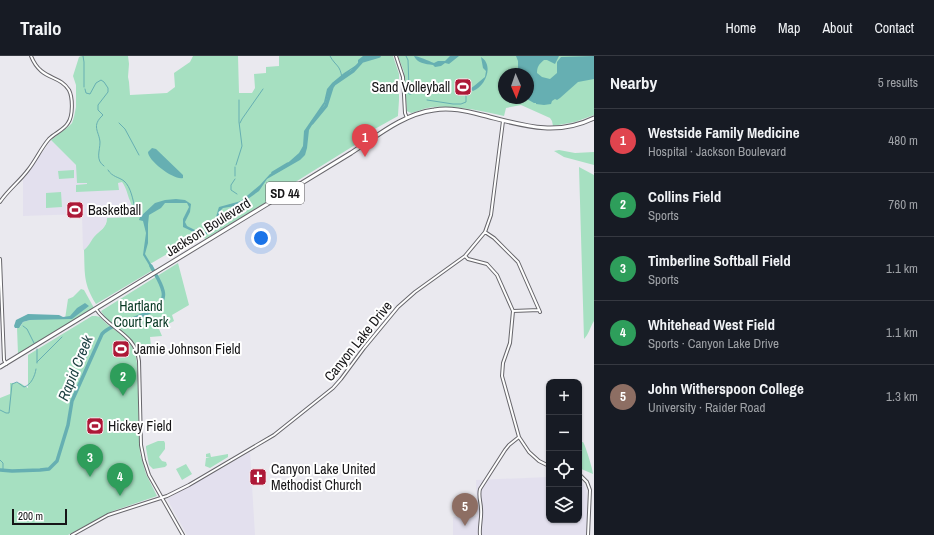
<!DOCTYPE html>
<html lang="en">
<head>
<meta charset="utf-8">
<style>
  :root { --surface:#171b24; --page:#242831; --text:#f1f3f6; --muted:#9ea1a6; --line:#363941; --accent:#d290a0 }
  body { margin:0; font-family:"Archivo Narrow",sans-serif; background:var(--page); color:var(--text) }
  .controls { position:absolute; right:12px; bottom:12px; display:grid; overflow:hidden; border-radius:8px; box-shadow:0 1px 3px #0004 }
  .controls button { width:36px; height:36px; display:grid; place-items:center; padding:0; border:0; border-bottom:1px solid var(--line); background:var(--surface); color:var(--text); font:20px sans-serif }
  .compass { position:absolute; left:498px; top:12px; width:36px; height:36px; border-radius:50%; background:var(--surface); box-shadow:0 1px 3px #0004; rotate:178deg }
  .scale { position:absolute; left:12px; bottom:10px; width:55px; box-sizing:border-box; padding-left:4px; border:2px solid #161517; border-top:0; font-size:11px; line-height:14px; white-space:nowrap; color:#161517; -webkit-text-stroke:3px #fff; paint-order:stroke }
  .you { position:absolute; left:261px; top:182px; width:14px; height:14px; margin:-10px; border:3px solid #fff; border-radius:50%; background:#1a73e8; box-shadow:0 0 0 6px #1a73e833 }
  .badge { display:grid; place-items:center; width:26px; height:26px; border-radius:50%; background:var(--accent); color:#fff; font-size:13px; font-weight:700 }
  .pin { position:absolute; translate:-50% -33px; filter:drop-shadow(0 1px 2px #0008) }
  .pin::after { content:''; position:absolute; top:21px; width:14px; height:12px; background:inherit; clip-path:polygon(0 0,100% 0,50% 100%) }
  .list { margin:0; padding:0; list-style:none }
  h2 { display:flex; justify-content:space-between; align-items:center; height:52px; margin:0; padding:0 16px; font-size:17px }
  h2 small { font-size:13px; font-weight:400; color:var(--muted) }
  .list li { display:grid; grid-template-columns:26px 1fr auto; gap:12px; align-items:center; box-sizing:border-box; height:64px; padding:0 16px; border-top:1px solid var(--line) }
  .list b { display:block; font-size:15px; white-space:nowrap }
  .list p { margin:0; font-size:13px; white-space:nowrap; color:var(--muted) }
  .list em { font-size:13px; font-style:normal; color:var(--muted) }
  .icon { flex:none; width:22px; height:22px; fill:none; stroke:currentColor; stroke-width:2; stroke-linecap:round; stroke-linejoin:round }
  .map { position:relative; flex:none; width:594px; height:479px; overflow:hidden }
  header { display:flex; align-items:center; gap:24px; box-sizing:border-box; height:56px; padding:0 20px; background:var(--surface); border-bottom:1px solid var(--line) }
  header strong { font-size:19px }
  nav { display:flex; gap:22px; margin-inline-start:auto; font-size:14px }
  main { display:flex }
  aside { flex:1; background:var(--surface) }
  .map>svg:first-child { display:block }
  .built { fill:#e3e0ee }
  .green { fill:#a6e0c1; fill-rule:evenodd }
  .water { fill:#66afb2 }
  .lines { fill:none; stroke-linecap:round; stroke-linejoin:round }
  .stream { stroke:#66afb2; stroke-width:1 }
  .river { stroke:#66afb2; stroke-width:3.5 }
  .tertiary-casing { stroke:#67666b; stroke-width:4 }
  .primary-casing { stroke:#67666b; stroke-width:5 }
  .tertiary { stroke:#fff; stroke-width:2 }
  .primary { stroke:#fff; stroke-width:3 }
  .labels { text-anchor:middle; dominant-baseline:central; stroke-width:4; stroke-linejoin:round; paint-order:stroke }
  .shield { fill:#fff; stroke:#5c5b5d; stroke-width:1 }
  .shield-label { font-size:13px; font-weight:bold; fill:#161517 }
  .poi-label { font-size:14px; fill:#161517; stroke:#fff; text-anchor:start }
  .street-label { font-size:14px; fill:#161517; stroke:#fff }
  .park-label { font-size:14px; fill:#093925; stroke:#fff }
  .water-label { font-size:15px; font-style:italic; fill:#1b3f40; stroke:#fff }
</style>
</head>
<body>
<header>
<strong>Trailo</strong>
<nav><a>Home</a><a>Map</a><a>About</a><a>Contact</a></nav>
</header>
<main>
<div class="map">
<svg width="594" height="479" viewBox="0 0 594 479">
  <rect width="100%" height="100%" fill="#eae9ef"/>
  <path class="built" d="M51 84 76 109 87 127 122 126 128 134 130 146 135 155V161L107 162 105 170 94 181 89 191 84 194H83L82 158 23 160V124Z
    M250 396 255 479H187L167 443Z
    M549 421V464H579V422L582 425 586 432 587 439V479H453V461L477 460 476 424Z"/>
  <path class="green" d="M81 0H128L129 8 128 21 129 26 130 39 167 37 175 31 174 17 190 6 193 0H238L239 37H252L255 32 254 18 266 17V11L279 10V0H393L399 18V44L398 59V60L364 79 355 89 289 130 290 132 205 183 204 181 183 192 174 194 150 208 153 214 96 248C83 227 85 218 84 194 90 189 90 186 94 181 100 174 107 172 107 162L135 161C135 154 132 151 130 145 127 138 127 133 122 126L118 127 119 134 76 136V129L87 128V127H77L76 109 51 84 69 70 72 67 74 61 76 51V29L73 20 79 1Z
    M398 0H594V59L575 66 553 70 552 65 550 62 521 49 506 52 504 60C481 55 459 50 435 51 427 51 419 55 411 57L407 55 404 16ZM504 18H528V42H504Z
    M559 94 575 97 594 96V109L564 101 554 95Z
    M579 111 594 119V265C590 271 589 278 584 283Z
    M74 114V122L59 123 58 115Z
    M61 136 62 151 46 152V137Z
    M178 207 189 249 172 259 174 265 159 273 162 280 150 281 152 299 140 300C130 273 113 275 101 255Z
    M81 233 84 234 94 252 18 298 17 272 20 271 23 266 30 264 42 263H65L68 243 73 241Z
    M92 260H96L100 261C116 280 134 277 137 308L140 397 146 418 157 440 113 455 68 479H0V342L10 338V327H20L28 332V299Z
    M158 385H164L165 387V393L159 401 162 405 166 406 167 409 165 411 153 413 149 409 146 392V390Z
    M579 386H583C585 388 593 414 593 418L579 412Z
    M210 397 211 401 228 398V401L210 412 205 410 206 402 210 401H206V398Z
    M186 408 192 418 182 424 176 413Z"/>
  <path class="water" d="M363 0H381L373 3 366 2 359 10 351 14 331 31 325 48 309 74 307 92 305 99 300 104 267 123 259 135 245 145 235 150 223 152 221 154 217 169 210 177 202 180 183 171V163L189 151 187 147H165L161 152 149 159 148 168V187L145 198 154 213 152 214 143 199 146 177 143 165 139 164 140 161 155 147 165 144 176 143 185 144 191 148 190 156 185 166 187 170 201 177C215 176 215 162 219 151L241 145 260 129 270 118 282 112 299 97 303 90 304 75 324 46 327 33 332 27 344 17 358 8V4Z
    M414 0C418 0 429 5 434 7L438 5H445L450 0H459L449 8 445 7 441 10 435 11 433 9C425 8 417 7 414 0Z
    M516 0H559L555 8 547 4H544C539 8 537 11 537 17L542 21 550 23 557 17V6L561 1 594 0V23L578 26 560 42 557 44 555 43 552 45 551 48 544 49 536 48V47H534L525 42H528V18H518V5Z
    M481 1C494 9 486 30 473 35L471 34 469 39 465 40V37C471 32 478 27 485 21L486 15 483 12Z
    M152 92 156 93 183 119V122C175 125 148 105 148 96Z
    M85 247 89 250 72 263 30 264 23 266 19 272H15L14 270 16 264 28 258 59 259 63 261 70 260 77 252Z"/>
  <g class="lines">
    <path class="stream" d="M83 0 84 6V31
      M330 0C336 11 340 8 342 22
      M406 0 408 4 409 31
      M85 33 86 37 90 38 96 27 101 24 104 26 108 32V36L98 49V54L103 59C91 70 99 75 100 86 100 95 95 104 104 110
      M409 35V38H411
      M427 44 453 48H461L466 46V40
      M119 67 125 73 139 99
      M240 67 242 63 263 33
      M236 109 242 90 239 66V44
      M108 114C112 121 119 121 124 125 131 131 133 144 135 153
      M235 120V111
      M235 123 231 129V134L237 138
      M137 155 142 160
      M23 270 27 273 34 287
      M37 306 62 281
      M37 307V293
      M0 354 6 357H9L12 328 17 326 24 331C31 329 35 320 36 313
      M0 404 3 407V414"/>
    <path class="river" d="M312 67 326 50 332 31 334 28 353 15 362 5 379 0
      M273 117 288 108
      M0 414 12 415 40 414 49 413 57 405 68 369 72 345 102 278C116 262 169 261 163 235 161 226 155 218 151 210"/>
    <defs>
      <path id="tertiary" d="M396 0 403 21 405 57 407 62
        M0 146C8 134 20 125 28 114 36 104 41 92 49 83 55 77 64 74 68 67 73 60 73 42 69 34 59 18 41 25 31 0
        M485 176 494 182 518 206 540 256
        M465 200 468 203 487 208 497 219 513 255 510 287 503 307 502 320 519 381 529 396 539 405 549 410
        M0 203 4 304 6 308
        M96 253C109 273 136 278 139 305L141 389 144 404 149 419 183 479
        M513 255 539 254
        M579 418 587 426 590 434 588 479
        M72 479 108 459 167 440 189 429 274 379 333 332 341 323 364 292 398 251 415 236 465 200 485 176 491 159 503 65
        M480 479C479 470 482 462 481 453 481 446 478 440 480 433L505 394 509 389 519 381"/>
      <path id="primary" d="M0 311 351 97C377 80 403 58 434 54 450 51 466 55 482 59 522 69 555 81 594 62"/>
    </defs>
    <use href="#tertiary" class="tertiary-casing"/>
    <use href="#primary" class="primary-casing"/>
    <use href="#tertiary" class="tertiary"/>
    <use href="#primary" class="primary"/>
  </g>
  <defs>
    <symbol id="stadium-square" viewBox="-11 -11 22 22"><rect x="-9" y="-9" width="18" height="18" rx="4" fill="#ad1837" stroke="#fff"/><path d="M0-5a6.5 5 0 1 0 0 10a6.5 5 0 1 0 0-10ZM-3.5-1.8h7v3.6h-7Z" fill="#fff"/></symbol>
    <symbol id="church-square" viewBox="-11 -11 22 22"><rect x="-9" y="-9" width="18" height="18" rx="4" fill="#ad1837" stroke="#fff"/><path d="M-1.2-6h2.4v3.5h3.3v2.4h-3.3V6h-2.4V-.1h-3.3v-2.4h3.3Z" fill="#fff"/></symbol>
  </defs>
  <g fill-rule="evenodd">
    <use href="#stadium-square" x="453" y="21" width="20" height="20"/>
    <use href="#stadium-square" x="65" y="144" width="20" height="20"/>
    <use href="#stadium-square" x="111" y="283" width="20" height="20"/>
    <use href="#stadium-square" x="85" y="360" width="20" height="20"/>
    <use href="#church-square" x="248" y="411" width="20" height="20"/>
  </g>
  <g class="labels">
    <rect class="shield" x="266" y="126" width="38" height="22" rx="3"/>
    <g class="shield-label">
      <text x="285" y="137">SD 44</text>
    </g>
    <g class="poi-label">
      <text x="450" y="31" text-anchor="end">Sand Volleyball</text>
      <text x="88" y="154">Basketball</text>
      <text x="134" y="293">Jamie Johnson Field</text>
      <text x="108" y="370">Hickey Field</text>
      <text x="271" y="413">Canyon Lake United<tspan x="271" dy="16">Methodist Church</tspan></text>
    </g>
    <g class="street-label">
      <text transform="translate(208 171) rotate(-32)">Jackson Boulevard</text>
      <text transform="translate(358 285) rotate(-51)">Canyon Lake Drive</text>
    </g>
    <g class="park-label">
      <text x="141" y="250">Hartland<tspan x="141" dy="16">Court Park</tspan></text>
    </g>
    <g class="water-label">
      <text transform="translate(75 312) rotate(-68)">Rapid Creek</text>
    </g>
  </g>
</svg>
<div class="controls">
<button>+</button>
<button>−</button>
<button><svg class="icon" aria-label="locate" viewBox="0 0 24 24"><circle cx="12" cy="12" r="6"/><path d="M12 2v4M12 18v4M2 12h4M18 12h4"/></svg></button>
<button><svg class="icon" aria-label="layers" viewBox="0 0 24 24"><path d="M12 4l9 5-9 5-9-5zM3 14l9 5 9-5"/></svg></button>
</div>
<svg class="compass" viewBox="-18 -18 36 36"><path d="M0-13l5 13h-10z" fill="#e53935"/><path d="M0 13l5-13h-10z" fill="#9ea1a6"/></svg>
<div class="scale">200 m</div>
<div class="you"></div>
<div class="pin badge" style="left:365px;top:101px;background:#e0444e">1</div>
<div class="pin badge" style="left:123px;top:340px;background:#2e9e5b">2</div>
<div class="pin badge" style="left:90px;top:421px;background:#2e9e5b">3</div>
<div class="pin badge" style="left:120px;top:440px;background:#2e9e5b">4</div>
<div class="pin badge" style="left:465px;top:470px;background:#8d6e63">5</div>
</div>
<aside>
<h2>Nearby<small>5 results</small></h2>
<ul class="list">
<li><span class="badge" style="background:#e0444e">1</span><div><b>Westside Family Medicine</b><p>Hospital · Jackson Boulevard</p></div><em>480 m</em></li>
<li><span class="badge" style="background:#2e9e5b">2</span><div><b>Collins Field</b><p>Sports</p></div><em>760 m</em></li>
<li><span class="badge" style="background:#2e9e5b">3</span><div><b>Timberline Softball Field</b><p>Sports</p></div><em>1.1 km</em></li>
<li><span class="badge" style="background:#2e9e5b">4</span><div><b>Whitehead West Field</b><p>Sports · Canyon Lake Drive</p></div><em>1.1 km</em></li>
<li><span class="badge" style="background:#8d6e63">5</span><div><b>John Witherspoon College</b><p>University · Raider Road</p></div><em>1.3 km</em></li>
</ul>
</aside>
</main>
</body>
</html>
